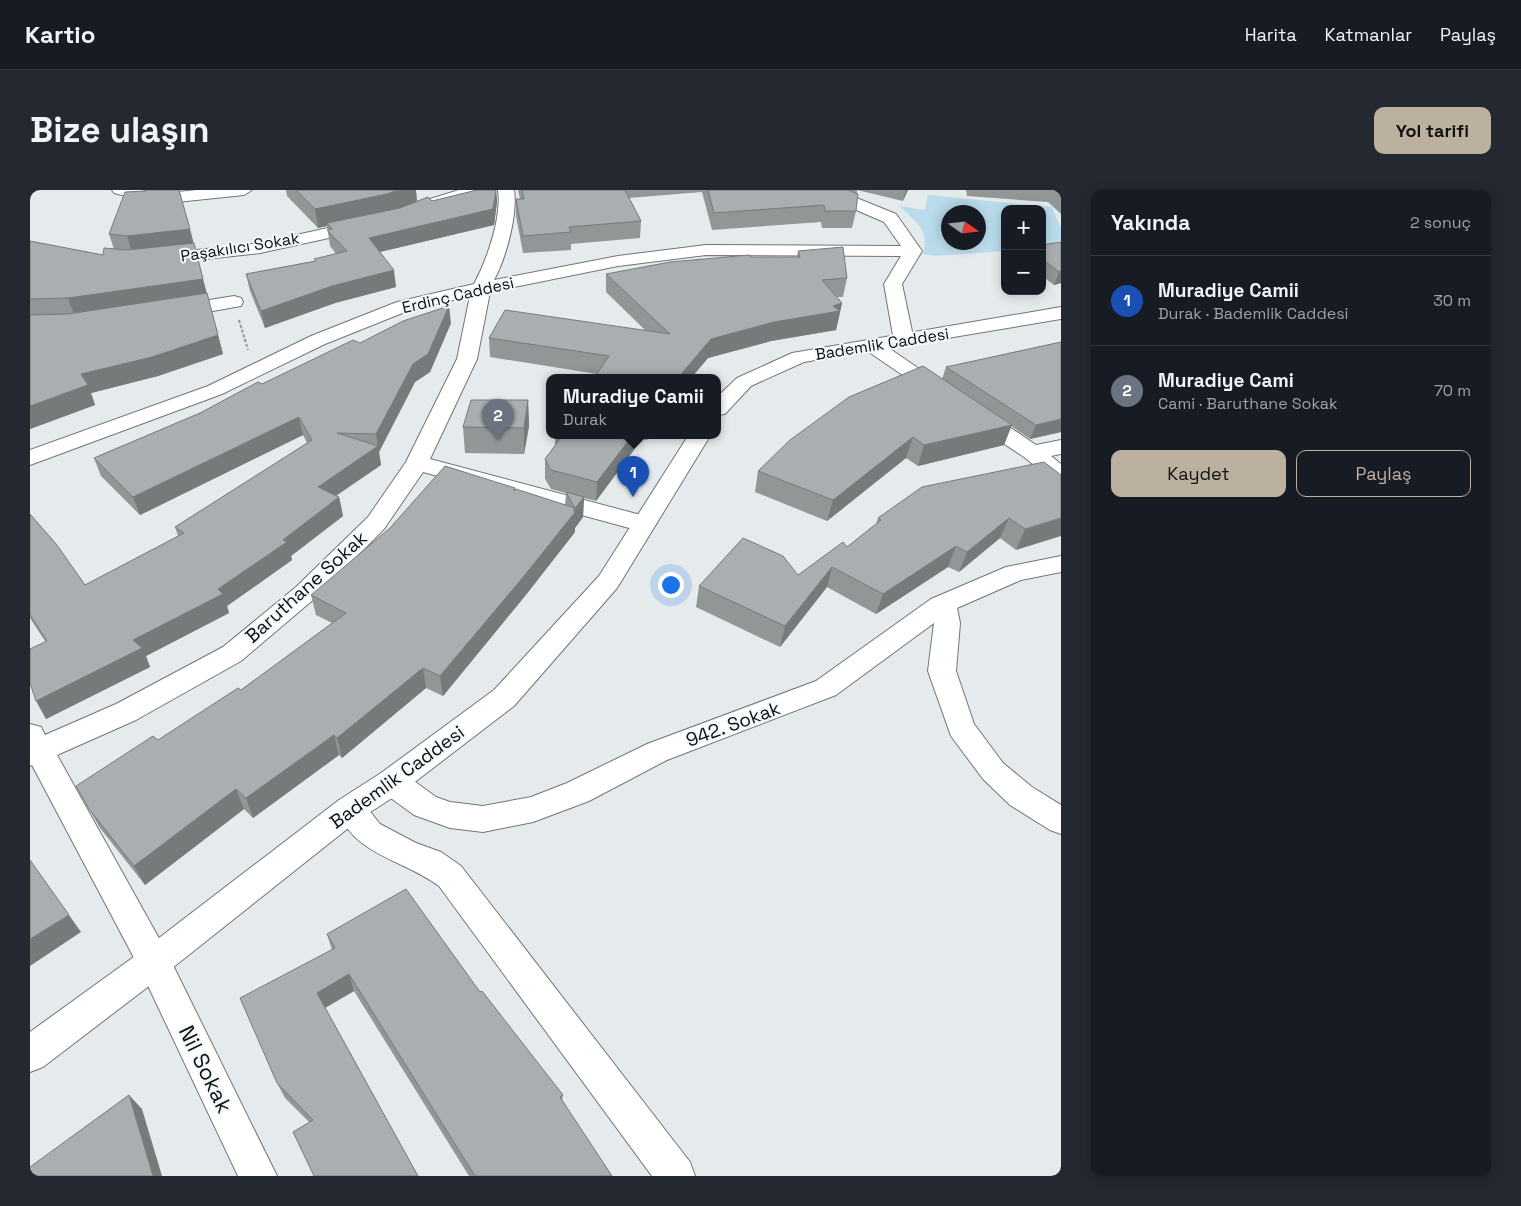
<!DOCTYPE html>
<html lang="tr">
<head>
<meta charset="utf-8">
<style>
  :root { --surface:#171b24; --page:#242831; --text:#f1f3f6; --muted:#9ea1a6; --line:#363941; --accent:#bcb19e }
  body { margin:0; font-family:"Space Grotesk",sans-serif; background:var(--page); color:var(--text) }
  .controls { position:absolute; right:15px; top:15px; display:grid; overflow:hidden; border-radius:10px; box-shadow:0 2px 12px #0003 }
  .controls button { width:45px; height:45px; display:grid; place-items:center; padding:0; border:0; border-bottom:1px solid var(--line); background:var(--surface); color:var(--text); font:25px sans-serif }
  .compass { position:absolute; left:911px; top:15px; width:45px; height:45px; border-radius:50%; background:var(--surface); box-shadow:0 2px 12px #0003; rotate:104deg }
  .you { position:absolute; left:640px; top:394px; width:18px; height:18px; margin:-12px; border:4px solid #fff; border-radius:50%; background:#1a73e8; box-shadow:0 0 0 8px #1a73e833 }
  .badge { display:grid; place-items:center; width:32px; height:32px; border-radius:50%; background:var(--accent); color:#fff; font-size:16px; font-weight:700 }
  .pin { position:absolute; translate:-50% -41px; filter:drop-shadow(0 1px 2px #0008) }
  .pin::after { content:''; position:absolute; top:26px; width:18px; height:15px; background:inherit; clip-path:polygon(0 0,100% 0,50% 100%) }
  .popup { position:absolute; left:516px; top:184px; width:175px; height:65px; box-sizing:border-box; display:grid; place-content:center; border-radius:10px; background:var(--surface); filter:drop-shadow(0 1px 4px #0005); font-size:16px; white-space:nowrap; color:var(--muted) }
  .popup b { font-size:19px; color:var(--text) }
  .popup::after { content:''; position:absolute; left:50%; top:100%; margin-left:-10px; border:10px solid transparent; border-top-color:var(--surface) }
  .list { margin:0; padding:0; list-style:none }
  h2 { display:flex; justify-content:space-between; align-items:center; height:65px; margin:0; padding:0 20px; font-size:21px }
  h2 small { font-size:16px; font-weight:400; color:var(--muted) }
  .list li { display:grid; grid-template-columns:32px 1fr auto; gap:15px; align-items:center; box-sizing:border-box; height:90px; padding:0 20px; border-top:1px solid var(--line) }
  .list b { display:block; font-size:19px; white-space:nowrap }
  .list p { margin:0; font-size:16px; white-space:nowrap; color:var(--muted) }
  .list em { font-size:16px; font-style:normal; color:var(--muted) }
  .actions { display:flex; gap:10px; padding:15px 20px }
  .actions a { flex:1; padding:11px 0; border:1px solid var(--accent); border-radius:10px; text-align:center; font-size:18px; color:var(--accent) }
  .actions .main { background:var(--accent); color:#111 }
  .map { position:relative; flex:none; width:1031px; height:986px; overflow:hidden; border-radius:10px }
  header { display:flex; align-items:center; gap:30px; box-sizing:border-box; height:70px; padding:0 25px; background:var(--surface); border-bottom:1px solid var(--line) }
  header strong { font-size:24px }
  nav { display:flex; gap:28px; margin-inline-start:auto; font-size:18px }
  .intro { display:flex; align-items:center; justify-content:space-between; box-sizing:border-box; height:120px; padding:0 30px }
  h1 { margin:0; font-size:35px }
  .button { padding:12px 22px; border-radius:10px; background:var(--accent); color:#111; font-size:18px; font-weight:700 }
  main { display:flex; gap:30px; padding:0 30px }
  aside { flex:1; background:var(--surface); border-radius:10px; box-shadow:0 2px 12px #0003 }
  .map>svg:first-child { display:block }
  .green { fill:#b9dbeb; fill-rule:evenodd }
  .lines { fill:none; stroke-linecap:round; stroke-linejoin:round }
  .street-casing { stroke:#707578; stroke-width:2 }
  .secondary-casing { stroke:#707578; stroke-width:2 }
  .path { stroke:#909596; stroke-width:2; stroke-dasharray:3 2; stroke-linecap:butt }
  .street { fill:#fff; fill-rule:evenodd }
  .secondary { fill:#fff; fill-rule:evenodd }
  .wall { fill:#919697 }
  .shaded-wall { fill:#767a7b }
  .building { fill:#a9aeb0; stroke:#767a7b }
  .labels { text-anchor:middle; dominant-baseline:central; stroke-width:4; stroke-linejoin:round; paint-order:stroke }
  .far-street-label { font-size:16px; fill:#0d0f10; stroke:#f3f8fb }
  .street-label { font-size:19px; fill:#0d0f10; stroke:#f3f8fb }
  .near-street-label { font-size:22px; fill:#0d0f10; stroke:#f3f8fb }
</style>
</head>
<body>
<header>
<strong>Kartio</strong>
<nav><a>Harita</a><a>Katmanlar</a><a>Paylaş</a></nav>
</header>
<div class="intro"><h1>Bize ulaşın</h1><a class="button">Yol tarifi</a></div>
<main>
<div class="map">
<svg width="1031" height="986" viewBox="0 0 1031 986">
  <rect width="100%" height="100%" fill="#e5ebed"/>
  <path class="green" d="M898 5 1022 17 1031 38V51L1012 55V19H975V61L905 66 893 64C900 39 885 31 869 16L895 20ZM918 22H948V52H918Z"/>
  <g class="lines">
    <defs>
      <path id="street" d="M82 0H111L128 4 167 0H222L214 5 128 14 84 3Z
        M429 0H453L451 3 406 18 400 17 398 13 400 9Z
        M468 0H484C488 24 476 68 464 90L588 66 676 55 871 56 854 32 787 3 785 0H807L866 24 892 61 872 94 884 151 881 155H867L864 151 854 94 871 66 676 65 588 76 460 102 447 169 400 269 622 328 626 334 622 340 614 342 393 282 354 339 284 409 211 471 106 530 27 565 136 761 247 986H208L112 783 2 575 0 576V534L11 537 15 545 86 514 193 457 266 397 338 327 376 272 427 169 440 106 380 120 295 154 192 204 0 275V260L178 196 281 146 367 112 444 94C457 70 472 27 468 0Z
        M334 30 340 31 343 35 340 39 230 63 130 74 124 73 121 69 124 65 130 64 230 53Z
        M204 106 211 108 213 112 211 116 143 128 136 126 133 122 136 118 143 116Z
        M843 150 850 152 917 198 920 202 917 206 910 208 903 206 836 160 833 156 836 152Z
        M946 219 954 220 1006 255 1031 250V264L1021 266 1031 274V292L1023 290 994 267 938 230 935 225 938 220Z
        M1031 366V382L991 390 927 418 930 433 926 481 944 534 973 573 1002 597 1031 615V644L1020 640 980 615 953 589 921 546 898 481 904 433 806 505 637 570 559 611 503 632 453 642 420 638 384 625 351 601 347 592 351 583 362 580 373 583 406 607 420 612 453 616 501 607 537 593 617 554 786 491 901 409 976 377Z
        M320 606 331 610 350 634 386 653 411 662 431 676 660 972 665 986H622L409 696C369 667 329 668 305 619L309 610Z"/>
      <path id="secondary" d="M1031 117V129L774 172 721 196 695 224 687 225V207L707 188 762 163Z
        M658 246H680L587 398 484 516 373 601 331 628 136 783 13 877 0 882V842L112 761 309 610 351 583 464 500 569 386Z"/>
    </defs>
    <use href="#street" class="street-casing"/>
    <use href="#secondary" class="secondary-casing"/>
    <path class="path" d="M209 130 218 160"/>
    <use href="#street" class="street"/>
    <use href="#secondary" class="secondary"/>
  </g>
  <path class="wall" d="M149 0 193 164 128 186 61 203 65 215 0 239V51L73 65 84 59 79 44Z
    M256 0H386L387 11H402L447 0H466L467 12 464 35 350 62 366 97 305 113 235 138 220 101 216 84 285 71 284 69 306 64 300 56 297 36 288 38 257 6Z
    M488 0H878L873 11 827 0 826 21 822 38H792L791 32 682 40 672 2 599 8 611 31 610 48 541 54V60L493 63 486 26V9H490Z
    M936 0H1031V24L1018 12 937 6Z
    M1031 52V93L1024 95 1012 86V55Z
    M768 61 817 88 813 107H807L812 113 806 140 741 151 678 168 661 188H564L567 184 460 167 459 148 615 140 576 102V84L720 67H767Z
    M421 133 400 182 385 192 349 262 351 275 306 306 309 307 313 326 261 366 262 370 197 416 199 423 116 466 120 477 16 529 15 451 0 428V324L55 395 148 346 145 337 277 253 273 245 110 325 71 286 64 268 170 223 232 194 330 153Z
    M1031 152V242L1000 249 981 236 974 255 888 276 876 268 797 331 725 302 728 281 912 189 916 177Z
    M498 210 499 236 494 264 435 263 433 237Z
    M525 246H620L617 250 612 249 566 311 554 308 553 327 545 338V342L495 406 413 506 396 498 312 568 309 565 223 628 214 619 115 695 70 638 59 619 128 550 211 500 302 433 286 425 281 405 485 301 535 315 536 303 521 299 515 289V269L525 256Z
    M1031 285 986 360 970 348 929 382 918 377 846 424 797 397 750 457 666 417 669 396 768 385 817 357 846 334 848 328Z
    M297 744 450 802 533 905 532 911 582 986H439L324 801 295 818 388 986 279 932 255 908 247 893 302 760Z"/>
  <path class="shaded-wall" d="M368 0H386L387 13 359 22 297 33V36L288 38 285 19Z
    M466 0 467 12 464 35 341 64 339 48Z
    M876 0H878L873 11Z
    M160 39 165 58 103 65 97 46Z
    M364 80 366 97 305 113 235 138 231 121 302 96Z
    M1031 81V93L1024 95 1029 82Z
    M173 89 178 108 45 127 38 108Z
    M812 113 806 140 741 151 678 168 661 188H648L653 182 681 149Z
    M419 116 421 133 400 182 385 192 349 262 351 275 292 315 288 297 348 256 346 244 383 174Z
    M188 145 193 164 128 186 61 203 65 215 0 239V216L51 184Z
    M498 210 499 236 494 264V238Z
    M269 227 273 245 110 325 103 307Z
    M1031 229V242L1000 249 1006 235Z
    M982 235 974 255 888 276 894 255Z
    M602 246H613L612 249 566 311 567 292Z
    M883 247 876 268 797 331 803 310Z
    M309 307 313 326 261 366 262 370 197 416 199 423 116 466 120 477 16 529 6 511 103 450 188 399Z
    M554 307 553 327 545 338V342L495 406 413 506 410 486Z
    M979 328 970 348 929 382 937 362Z
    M1031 328V346L986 360 995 339Z
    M926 356 918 377 846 424 853 404Z
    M802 377 797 397 750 457 755 436Z
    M393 478 396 498 312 568 307 548Z
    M304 545 309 565 223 628 216 608Z
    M206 599 214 619 115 695 104 676Z
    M39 725 51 742 0 776V749Z
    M319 784 324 801 293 819 287 803Z
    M99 905 112 919 132 986H123Z"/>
  <path class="building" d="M116 0H149L160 39 97 46 79 44 95 2 116 1Z
    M266 0H368L357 4 285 19Z
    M447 0H466L463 19 339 48 364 80 302 96 231 121 216 84 286 71 284 69 317 61 297 40 302 39 297 33 370 18 398 7 402 11Z
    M492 0H595L611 31 539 37 541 42 493 46 486 9H494Z
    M678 0H818L828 4 826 21H795L794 15 684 23Z
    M0 51 73 65 74 58 97 60 164 53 173 89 38 108 0 109Z
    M1031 52V81L1029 82 1012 69V55Z
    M813 57 817 88 792 90 812 113 803 116 810 121 744 132 681 149 653 182 648 188H564L579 166 459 148 475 120 640 144 576 84 640 72 720 65V67H770L768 61Z
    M177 103 188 145 122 167 51 184 58 195 0 216V125L38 124Z
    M419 116 398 164 383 174 346 244 307 243 348 256 288 297 309 307 253 350 257 352 188 399 193 404 103 450 112 458 6 511 0 493V459L17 451 0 425V324L27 355 55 395 154 343 145 337 282 250 269 227 103 307 64 268 170 223 228 192 232 194 323 150 330 153 373 131Z
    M1031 152V229L1006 235 916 177Z
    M893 176 982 235 894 255 883 247 803 310 728 281 760 250 819 207Z
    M441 210H498L494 238 433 237Z
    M532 246H602L567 292 521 280 515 269Z
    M1014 272 1031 285V328L995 339 979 328 937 362 926 356 853 404 802 377 755 436 669 396 713 348 753 366 768 385 813 352 817 357 851 330 848 328 892 297Z
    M415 276 485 298 484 301 486 299 545 318 536 302 554 307 543 321H546L495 385 410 486 393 478 307 548 304 545 216 608 206 599 104 676 59 619 46 596 123 546 128 550 208 498 211 500 316 423 281 405 360 338Z
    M0 670 39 725 0 749Z
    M376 699 450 802 452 801 533 905 530 907 582 986H445L319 784 287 803 388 986H284L263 942 283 930 247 893 210 808 305 758 297 744Z
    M99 905 123 986H0V977Z"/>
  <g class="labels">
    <g class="far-street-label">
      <text transform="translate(210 57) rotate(-9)">Paşakılıcı Sokak</text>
      <text transform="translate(428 105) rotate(-13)">Erdinç Caddesi</text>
      <text transform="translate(852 154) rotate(-9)">Bademlik Caddesi</text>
    </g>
    <g class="street-label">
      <text transform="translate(276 397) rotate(-42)">Baruthane Sokak</text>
      <text transform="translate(703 534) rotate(-20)">942. Sokak</text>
      <text transform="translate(367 587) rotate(-36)">Bademlik Caddesi</text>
    </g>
    <g class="near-street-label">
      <text transform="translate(176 879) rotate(64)">Nil Sokak</text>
    </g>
  </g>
</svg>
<div class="controls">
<button>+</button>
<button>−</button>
</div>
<svg class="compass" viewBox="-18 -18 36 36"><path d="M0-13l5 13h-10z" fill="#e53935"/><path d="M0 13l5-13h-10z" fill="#9ea1a6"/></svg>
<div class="you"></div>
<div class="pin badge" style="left:603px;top:307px;background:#1a4fb4">1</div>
<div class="popup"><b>Muradiye Camii</b>Durak</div>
<div class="pin badge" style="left:468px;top:250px;background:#6b7280">2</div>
</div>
<aside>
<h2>Yakında<small>2 sonuç</small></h2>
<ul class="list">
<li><span class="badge" style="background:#1a4fb4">1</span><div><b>Muradiye Camii</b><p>Durak · Bademlik Caddesi</p></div><em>30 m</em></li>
<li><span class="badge" style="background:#6b7280">2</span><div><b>Muradiye Cami</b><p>Cami · Baruthane Sokak</p></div><em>70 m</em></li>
</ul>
<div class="actions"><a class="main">Kaydet</a><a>Paylaş</a></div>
</aside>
</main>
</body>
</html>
